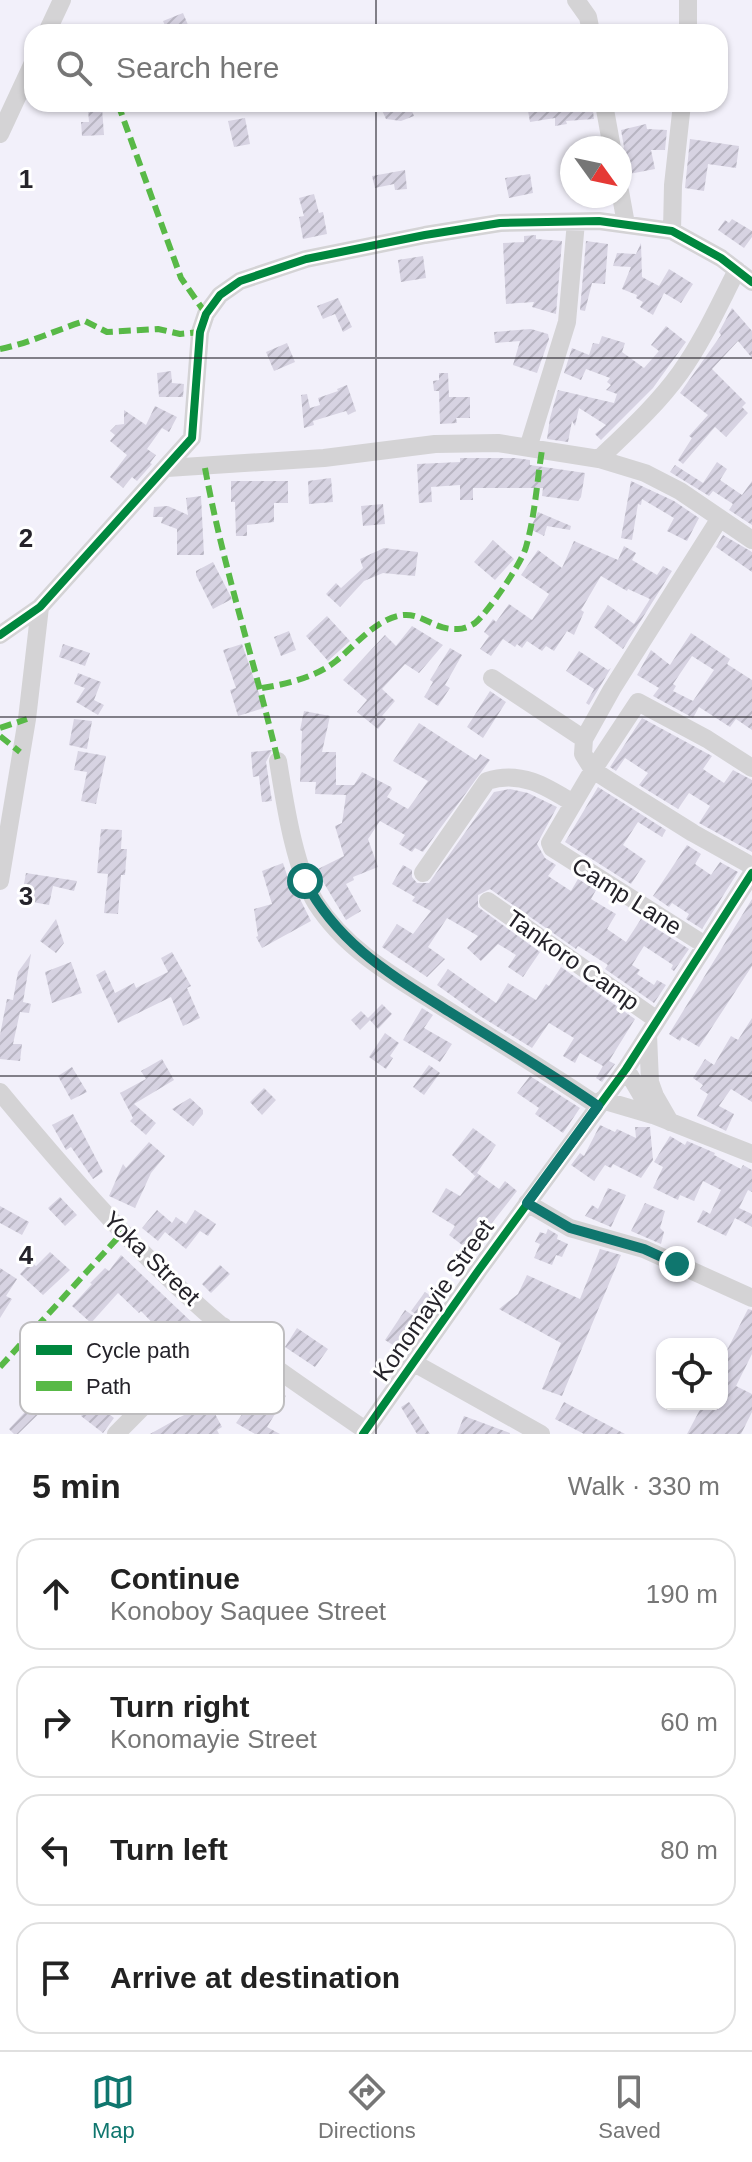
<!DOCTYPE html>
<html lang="en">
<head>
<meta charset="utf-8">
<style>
  :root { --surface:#fff; --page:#f6f6f6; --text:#222; --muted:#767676; --line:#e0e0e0; --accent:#0f766e }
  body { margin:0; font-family:Helvetica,sans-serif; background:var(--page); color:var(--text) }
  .controls { position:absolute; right:24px; bottom:24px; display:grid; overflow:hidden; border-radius:16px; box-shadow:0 2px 6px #0004 }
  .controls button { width:72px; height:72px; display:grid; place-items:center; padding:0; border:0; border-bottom:2px solid var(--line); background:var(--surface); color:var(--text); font:40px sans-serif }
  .compass { position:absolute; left:560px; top:136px; width:72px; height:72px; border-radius:50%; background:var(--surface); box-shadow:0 2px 6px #0004; rotate:123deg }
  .stop { position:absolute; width:24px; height:24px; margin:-18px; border:6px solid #0f766e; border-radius:50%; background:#fff }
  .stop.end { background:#0f766e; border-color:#fff; box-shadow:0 2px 8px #0008 }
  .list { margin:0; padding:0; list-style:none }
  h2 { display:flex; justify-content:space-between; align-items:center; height:104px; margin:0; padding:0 32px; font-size:34px }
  h2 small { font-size:26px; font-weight:400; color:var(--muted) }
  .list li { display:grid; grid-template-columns:52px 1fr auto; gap:24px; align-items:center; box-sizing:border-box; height:112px; margin:0 16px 16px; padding:0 16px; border:2px solid var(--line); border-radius:24px }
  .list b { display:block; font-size:30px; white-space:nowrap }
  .list p { margin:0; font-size:26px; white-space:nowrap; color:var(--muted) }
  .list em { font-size:26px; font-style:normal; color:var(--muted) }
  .icon { flex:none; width:44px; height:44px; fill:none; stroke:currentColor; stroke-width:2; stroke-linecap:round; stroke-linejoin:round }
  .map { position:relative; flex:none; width:752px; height:1434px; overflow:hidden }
  .search { position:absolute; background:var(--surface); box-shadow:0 2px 6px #0004; left:24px; right:24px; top:24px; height:88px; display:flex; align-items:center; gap:20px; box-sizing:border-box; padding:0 28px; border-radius:24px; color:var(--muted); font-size:30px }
  .sheet { height:616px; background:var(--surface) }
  nav { display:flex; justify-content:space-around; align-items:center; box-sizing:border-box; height:112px; border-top:2px solid var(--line); background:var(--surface); font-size:22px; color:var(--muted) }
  nav a { display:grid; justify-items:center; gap:4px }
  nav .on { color:var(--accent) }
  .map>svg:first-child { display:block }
  .building { fill:url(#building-hatch); fill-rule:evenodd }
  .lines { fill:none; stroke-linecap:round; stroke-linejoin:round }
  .minor { stroke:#d4d3d5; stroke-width:18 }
  .quiet { stroke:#58b947; stroke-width:6; stroke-dasharray:12 6; stroke-linecap:butt }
  .cycleway-casing { stroke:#fff; stroke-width:13 }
  .cycleway { stroke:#00873e; stroke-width:8 }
  .route { stroke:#0f766e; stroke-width:10 }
  .grid { fill:none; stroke:#25232a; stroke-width:2; stroke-opacity:0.55 }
  .labels { text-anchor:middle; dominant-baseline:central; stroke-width:6; stroke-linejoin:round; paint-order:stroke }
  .street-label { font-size:24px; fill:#25232a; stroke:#fff }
  .key { fill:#fff; stroke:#bebdbf; stroke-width:2 }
  .key-label { font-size:22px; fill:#25232a }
  .grid-label { font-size:26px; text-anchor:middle; font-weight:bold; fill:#25232a; stroke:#fff; stroke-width:6; stroke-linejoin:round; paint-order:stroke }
</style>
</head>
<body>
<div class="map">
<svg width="752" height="1434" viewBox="0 0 752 1434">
  <defs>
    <pattern id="building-hatch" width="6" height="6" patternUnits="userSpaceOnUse" patternTransform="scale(2)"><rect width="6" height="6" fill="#d7d3e2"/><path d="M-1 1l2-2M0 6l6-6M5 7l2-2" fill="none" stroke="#b8b5c2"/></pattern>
  </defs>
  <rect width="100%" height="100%" fill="#f2f0fa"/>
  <path class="building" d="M183 13 191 32H168L163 21Z
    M379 104H409L414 116 401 121 386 119Z
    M592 104 594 119 566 121 567 124 555 126V118L530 122 527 105Z
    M102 108 104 135 82 136 81 122H89L88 109Z
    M245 118 250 144 234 147 228 121Z
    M646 124 647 129 667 130 665 150H651L655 169 624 175 620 157 624 147 621 130Z
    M690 139 739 146 736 168 708 164 704 191 685 188Z
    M405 170 407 189 395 190 394 184 375 188 372 176Z
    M530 174 533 193 509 198 505 178Z
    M314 194 319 213 323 212 327 234 303 239 299 217 304 216 299 198Z
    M732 219 752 231V237L744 248 718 230 725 220 729 223Z
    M536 235V239L562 241 556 314 532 307 534 302 506 304 503 243 524 242V236Z
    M586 241 608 244 605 284 592 283 585 311 580 310Z
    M641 243 642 277 659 286 669 269 693 284 681 303 664 293 653 315 640 307 643 302 636 298 637 295 622 289 631 267 613 266 617 253 636 254Z
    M423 256 426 278 401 282 398 260Z
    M338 298 352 327 343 332 335 314 323 319 317 306Z
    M732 308 752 331V358L738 341 712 369 746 403 742 407 748 413 726 437 715 427 683 464 678 460 692 438 689 436 708 415 680 393 721 335 719 332Z
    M666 326 686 342 653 388 601 440 595 434 606 425 579 408 575 426 572 421 568 442 547 439 550 418 558 390 614 403 617 394 606 390 611 385 607 382 610 378 586 369 581 380 564 373 572 348 589 355 593 343 599 344 602 336 625 343 622 352 644 368 659 351 651 345Z
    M531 329 548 334 549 339 537 373 513 365 520 341 495 343 494 332Z
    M287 343 295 362 274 371 266 352Z
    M171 371 172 383 184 384 183 397H159L157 373Z
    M439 373H448L449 397H470V418H456L457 423 440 424 439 391H434L433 381 439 380Z
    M347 385 356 411 348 415 346 411 313 421 314 425 304 428 301 395 307 394 310 408 320 405 318 398 338 391 337 389Z
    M155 406 177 417 169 432 162 428 147 449 156 455 150 463 152 464 137 481 132 477 123 488 110 477 127 455 110 441 115 435 110 431 116 425 124 424V410L146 425Z
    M460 458H515L530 460V465L585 473 581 497 578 501 542 496 543 488H473V500H460V485L431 487 432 502 419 503 417 464 460 462Z
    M717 462 727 469 720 480 742 495 752 481V525L729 510 733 504 713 491 709 496 670 472 675 465 703 483Z
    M331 478 333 502 309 504 308 481Z
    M231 481H288V503H274V522L247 525V536H236L235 502H231Z
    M631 481 674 501 699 518 687 541 667 531 674 518 642 499 641 505 638 504 632 540 621 538Z
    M201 496 204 555H177V529L161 523 163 517H153L154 507 168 506 188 515 186 498Z
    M383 504 385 524 363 526 361 506Z
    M538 512 571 526 570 530 547 526 544 536 530 529Z
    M723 535 752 552V572L716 547Z
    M493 540 514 559 495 580 474 562Z
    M574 541 618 560 624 546 636 553 632 560 657 575 663 566 672 571 623 649 594 627 608 605 634 624 650 599 628 589 627 591 601 576 581 610 584 612 574 635 567 631 554 651 546 646 542 651 527 641 522 648 517 644 515 647 503 639 491 656 480 649 489 636 484 632 493 619 496 622 509 604 532 620 549 594 521 575 538 550 562 568Z
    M384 548 418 552 415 576 383 573 364 581 340 607 326 594 336 583 341 588 363 568 360 559Z
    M213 562 232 599 213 609 196 575V571Z
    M327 616 350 641 328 661 306 636Z
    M412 626 443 645 419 673 405 664 382 689 395 701 382 716 386 719 378 729 357 712 367 700 343 680 385 635 396 646Z
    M289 631 296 650 281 656 274 637Z
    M691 633 730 659 727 664 752 680V730L736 719 730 727 699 707 693 718 653 696 659 688 637 675 651 650 670 665ZM692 656 714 670 693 701 673 691 676 686 673 684Z
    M63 644 90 653 85 666 59 657Z
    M242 644 264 708 238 716 230 690 236 688 223 650Z
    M450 648 462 655 445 685 450 688 438 706 424 697 433 682 430 680Z
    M579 651 608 670 611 668 589 705 586 703 594 689 566 671Z
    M78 673 101 682 94 700 104 705 98 715 76 702 85 688 74 684Z
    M490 691 506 702 483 738 467 727Z
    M304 711 330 716 322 752H336V785H354L362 772 391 787 392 789 387 797 408 809 428 781 393 761 419 723 476 760 480 754 490 760 423 852 415 848 412 852 399 844 405 835 380 821 368 839 378 867 353 877 354 880 346 884 361 911 346 920 316 870 344 856 335 826 342 823 346 795 315 794 316 782H300L302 731 300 730Z
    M642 718 712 756 703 769 724 783 733 770 752 780V852L699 823 710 806 689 793 678 809 639 785 648 773 625 758 616 771 610 767Z
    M74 719 92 721 87 749 69 745Z
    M272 750 266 762 272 801 262 802 259 776 253 777 251 752Z
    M78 751 106 756 96 804 81 801 87 772 74 770Z
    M598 787 666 830 662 837 638 822 623 845 646 861 631 884 565 842Z
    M510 789 528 793 557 807 537 844 545 858 556 865 548 876 571 891 578 879 596 890 591 899 616 914 607 929 626 942 641 919 689 949 674 971 671 969 673 965 644 946 632 965 640 970 637 974 654 985 657 980 666 985 654 1003 605 969 608 965 578 946 576 949 490 889 478 895V907L540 952 523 977 508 967 516 955 498 944 481 961 467 948 478 936 447 918 428 947 445 959 427 977 382 947 397 924 413 934 431 911 412 901 415 897 392 884 403 865 412 870V877L417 883H429L494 792Z
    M101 829 122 830 121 849H127L125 875H121L118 914 104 913 108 874 97 873Z
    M687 845 701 854 695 864 711 875 720 862 738 872 702 929 686 919 689 914 672 903 669 907 653 896Z
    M283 863 293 893 296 891 311 921 262 948 256 937 258 936 254 909 272 904 262 871Z
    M26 873 77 881 74 891 53 886 49 905 21 900Z
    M752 899V966L699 1047 682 1037 680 1041 669 1034Z
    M56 919 64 943 56 953 40 941Z
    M172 952 191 986 187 988 200 1018 183 1026 171 997 118 1023 96 975 105 970 115 993 134 983 136 988 168 972 161 958Z
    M31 954 23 1002 31 1004 29 1013 20 1012 13 1044H22L20 1061 0 1059V1035L7 999 13 1000 18 972Z
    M71 962 82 993 52 1003 45 972Z
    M561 967 635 1019 609 1061 615 1064 602 1082 596 1078 603 1066 580 1053 575 1063 563 1056 574 1038 549 1023 532 1048 480 1016 437 985 448 969 496 1003 508 983 536 1000 546 984 549 986Z
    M382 1004 392 1014 378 1029 370 1020 360 1030 351 1020 361 1011 368 1018Z
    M422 1008 433 1015 424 1028 452 1044 440 1062 403 1040Z
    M752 1018V1102L731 1089 719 1106 734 1114 726 1131 697 1116 708 1094 700 1089 703 1085 693 1078 705 1059 714 1065 731 1036 738 1040Z
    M385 1033 399 1043 390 1056 393 1058 386 1069 369 1057Z
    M162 1059 174 1080 134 1104 156 1123 146 1135 130 1121 133 1118 120 1093 146 1079 141 1071Z
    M429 1065 440 1073 424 1095 413 1087Z
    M72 1067 87 1092 71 1100 58 1076Z
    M530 1076 580 1108 563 1133 535 1114 539 1108 517 1093Z
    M264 1088 276 1100 262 1115 250 1102Z
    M190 1098 203 1110V1114L193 1126 172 1109Z
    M73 1114 103 1172 93 1179 71 1147 66 1150 52 1125Z
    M600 1125 615 1132 617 1129 636 1138 635 1127H650L653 1160 641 1178 613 1164 611 1168 605 1165 594 1181 571 1165 580 1153 584 1156Z
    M473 1128 496 1145 477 1173 499 1189 505 1181 517 1191 470 1251 449 1235 455 1226 432 1212 446 1188 460 1196 477 1174 475 1176 452 1155Z
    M670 1136 685 1145 687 1141 715 1153 714 1155 741 1169 743 1165 752 1170V1192L748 1190 739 1208 752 1214V1227L735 1218 726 1236 697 1222 703 1210 710 1214 721 1190 703 1181 694 1201 680 1195 678 1200 653 1188 663 1167 654 1162Z
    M149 1142 165 1156 151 1173 135 1208 109 1196 123 1164 126 1168Z
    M608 1188 626 1195 611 1227 585 1216 592 1205 598 1209Z
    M60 1197 77 1215 65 1226 48 1208Z
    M645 1203 665 1211 660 1228 664 1232 661 1244 631 1231Z
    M0 1206 29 1222 22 1235 0 1223Z
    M157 1210 172 1223 176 1217 186 1224 195 1210 216 1224 208 1236 200 1231 186 1249 165 1232 158 1241 142 1228Z
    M548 1229 558 1235 557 1239 568 1244 562 1257 556 1255 552 1265 534 1258 540 1244 535 1242 540 1232 546 1234Z
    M600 1249 621 1255 562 1396 542 1389 561 1343 499 1309 518 1294 527 1275 580 1299Z
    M50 1252 70 1270 43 1295 20 1274 31 1262 36 1266Z
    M121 1255 200 1330 174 1354 172 1352 145 1385 127 1370 147 1346 151 1349 165 1336 141 1311 139 1313 118 1293 91 1323 72 1306 92 1284 90 1283 105 1268 109 1271Z
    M220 1265 230 1274 211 1293 202 1284Z
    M0 1268 17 1279 6 1296 12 1299 0 1318Z
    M425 1292 440 1301 427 1322 411 1311Z
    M748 1309 752 1310V1354L736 1386 752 1394V1412L741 1434H687L703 1404H722V1360Z
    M405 1310 415 1317 404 1333 413 1339 404 1352 385 1340Z
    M297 1328 328 1349 315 1367 285 1347Z
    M69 1347 84 1358 68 1377 72 1380 60 1396 58 1395 18 1434H14L9 1429 38 1398 33 1393Z
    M264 1383 286 1396 267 1427 280 1434H255L236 1423Z
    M93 1401 114 1418 103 1433 81 1416Z
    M409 1402 412 1406 430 1434H417L401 1407Z
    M564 1402 625 1434H584L555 1419Z
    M205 1409 209 1415 214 1412 222 1427 217 1430 219 1434H150L193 1410 196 1414Z
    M464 1416 510 1433 509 1434H457Z"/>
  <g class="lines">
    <path class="minor" d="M576 0 588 17 591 32
      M47 32 62 0
      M688 32V0
      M604 104 612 148
      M0 134 32 65
      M620 191 626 224
      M672 231 673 185 682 104
      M528 448 567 322 576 222
      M599 459C627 432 657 405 680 373 703 341 719 305 737 270
      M167 468 324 458 435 444 498 443 599 459 645 473 680 491 752 540
      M720 518 612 689 584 739 583 754 593 770 610 781 693 833 752 866
      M0 635 40 607 192 438 200 332 206 314 220 295 240 281 306 259 425 235 500 223 599 221 672 231 721 258 752 282
      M492 678 584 739
      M278 761C285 803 294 867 316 903 345 949 393 976 438 1004 491 1038 546 1070 598 1106
      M423 873 487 781C520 770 546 786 573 803
      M0 881 27 719 40 607
      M488 901 657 1020
      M705 945 552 848 550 843 593 770 638 702 707 739 752 768
      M648 1035 650 1082 655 1096 670 1122
      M626 1069 653 1115
      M0 1092C77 1185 159 1279 255 1353 291 1380 329 1405 365 1430
      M602 1100 653 1115 752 1154
      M527 1203 570 1228 644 1249 752 1298
      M414 1363 541 1434
      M116 1434 223 1326
      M363 1434 478 1271 626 1069 752 873"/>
    <path class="quiet" d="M118 104 181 278 206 314
      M0 349C30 343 56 330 85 321L107 332 158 329 180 334 200 332
      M205 468C223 567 255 663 278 761
      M262 688C287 684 316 677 336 661 352 648 365 632 383 622 419 602 427 631 458 629 463 629 471 626 475 623 488 612 522 563 526 547 535 516 537 481 542 450
      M0 728 27 719
      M0 736 20 752
      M0 1367 123 1232"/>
    <defs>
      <path id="cycleway" d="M0 635 40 607 192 438 200 332 206 314 220 295 240 281 306 259 425 235 500 223 599 221 672 231 721 258 752 282
        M363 1434 478 1271 626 1069 752 873"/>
    </defs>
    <use href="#cycleway" class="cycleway-casing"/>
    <use href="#cycleway" class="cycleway"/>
  </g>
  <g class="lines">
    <path class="route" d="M305 881C338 944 390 974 448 1011 498 1042 549 1072 598 1106L527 1203 570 1228 644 1249 677 1264"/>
  </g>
  <path class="grid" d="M376 0V32M376 104V1434M0 358H752M0 717H752M0 1076H752"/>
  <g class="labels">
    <g class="street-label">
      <text transform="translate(627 896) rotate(32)">Camp Lane</text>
      <text transform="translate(573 960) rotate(35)">Tankoro Camp</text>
      <text transform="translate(152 1258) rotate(44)">Yoka Street</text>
      <text transform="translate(433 1300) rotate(-55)">Konomayie Street</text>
    </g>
  </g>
  <rect x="20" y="1322" width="264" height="92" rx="12" class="key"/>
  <rect x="36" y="1345" width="36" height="10" fill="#00873e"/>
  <rect x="36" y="1381" width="36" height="10" fill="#58b947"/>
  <g class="key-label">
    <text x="86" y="1358">Cycle path</text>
    <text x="86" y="1394">Path</text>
  </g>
  <g class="grid-label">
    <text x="26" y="188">1</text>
    <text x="26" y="547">2</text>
    <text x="26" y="905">3</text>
    <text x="26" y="1264">4</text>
  </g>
</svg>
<div class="controls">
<button><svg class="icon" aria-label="locate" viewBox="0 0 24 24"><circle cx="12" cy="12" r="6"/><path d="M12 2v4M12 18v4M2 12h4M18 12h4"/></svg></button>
</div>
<svg class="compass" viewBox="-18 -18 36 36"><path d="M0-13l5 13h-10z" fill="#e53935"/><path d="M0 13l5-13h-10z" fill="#767676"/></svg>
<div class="stop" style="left:305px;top:881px"></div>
<div class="stop end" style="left:677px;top:1264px"></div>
<div class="search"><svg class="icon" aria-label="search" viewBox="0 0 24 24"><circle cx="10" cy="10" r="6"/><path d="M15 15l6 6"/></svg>Search here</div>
</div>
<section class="sheet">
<h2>5 min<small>Walk · 330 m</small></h2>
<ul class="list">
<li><svg class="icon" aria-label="ahead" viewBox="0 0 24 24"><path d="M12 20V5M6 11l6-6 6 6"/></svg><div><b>Continue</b><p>Konoboy Saquee Street</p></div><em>190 m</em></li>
<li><svg class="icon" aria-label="right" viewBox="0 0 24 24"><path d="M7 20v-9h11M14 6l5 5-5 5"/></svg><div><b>Turn right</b><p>Konomayie Street</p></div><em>60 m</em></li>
<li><svg class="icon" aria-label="left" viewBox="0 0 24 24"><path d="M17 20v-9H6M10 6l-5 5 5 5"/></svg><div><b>Turn left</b></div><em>80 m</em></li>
<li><svg class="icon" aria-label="arrive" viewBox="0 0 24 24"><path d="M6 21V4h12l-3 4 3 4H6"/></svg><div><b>Arrive at destination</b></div></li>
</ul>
</section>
<nav>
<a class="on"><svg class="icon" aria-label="map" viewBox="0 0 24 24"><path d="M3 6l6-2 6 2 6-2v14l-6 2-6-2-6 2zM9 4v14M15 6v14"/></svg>Map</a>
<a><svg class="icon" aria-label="directions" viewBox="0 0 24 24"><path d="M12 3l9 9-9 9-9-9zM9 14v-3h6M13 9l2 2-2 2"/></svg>Directions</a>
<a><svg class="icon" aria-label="saved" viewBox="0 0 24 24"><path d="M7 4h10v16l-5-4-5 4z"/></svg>Saved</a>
</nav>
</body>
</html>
